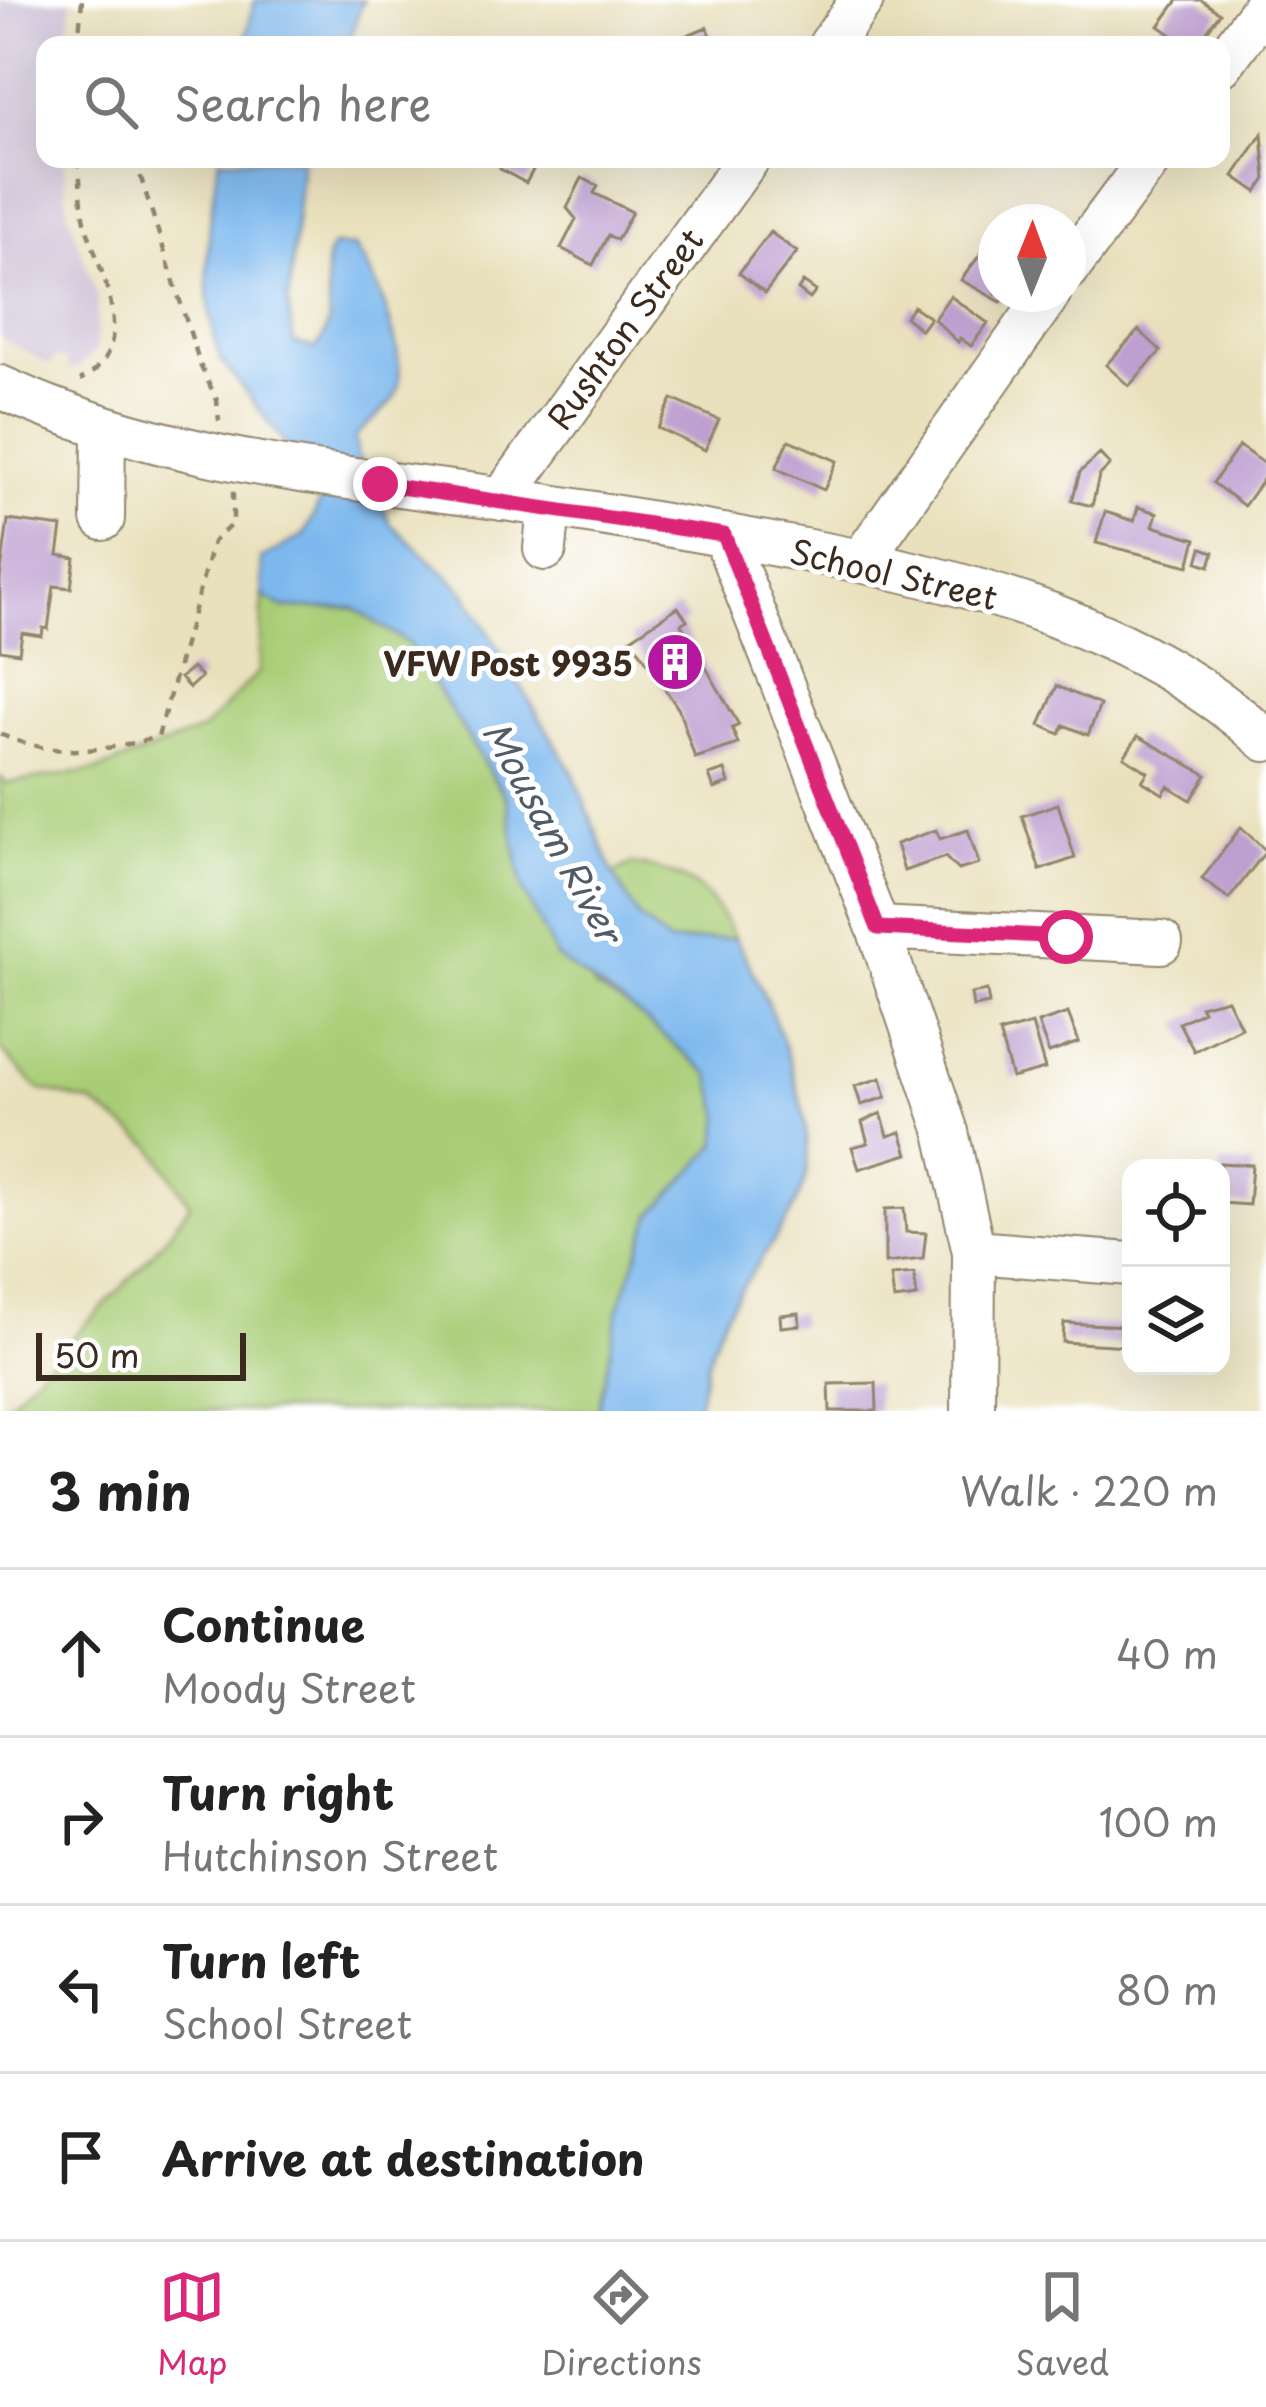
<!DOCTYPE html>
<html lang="en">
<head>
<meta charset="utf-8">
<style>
  :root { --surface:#fff; --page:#f2f2f2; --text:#222; --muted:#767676; --line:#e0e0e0; --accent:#db2777 }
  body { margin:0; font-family:"Playpen Sans",sans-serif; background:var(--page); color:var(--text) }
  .controls { position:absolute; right:36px; bottom:36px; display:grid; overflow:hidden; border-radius:24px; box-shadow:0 12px 48px #0002 }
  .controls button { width:108px; height:108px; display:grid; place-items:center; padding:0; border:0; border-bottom:3px solid var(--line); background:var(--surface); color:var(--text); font:60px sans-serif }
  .compass { position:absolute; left:978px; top:204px; width:108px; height:108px; border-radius:50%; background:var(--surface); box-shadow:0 12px 48px #0002; rotate:1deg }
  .scale { position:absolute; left:36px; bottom:30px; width:210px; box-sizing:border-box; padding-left:12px; border:6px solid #3b2a1e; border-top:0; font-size:33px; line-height:42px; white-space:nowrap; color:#3b2a1e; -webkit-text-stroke:9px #fff; paint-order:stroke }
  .stop { position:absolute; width:36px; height:36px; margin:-27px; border:9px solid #db2777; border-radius:50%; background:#fff }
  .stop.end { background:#db2777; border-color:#fff; box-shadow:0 3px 12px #0008 }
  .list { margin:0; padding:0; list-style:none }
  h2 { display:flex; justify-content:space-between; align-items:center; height:156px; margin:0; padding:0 48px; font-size:51px }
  h2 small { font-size:39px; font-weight:400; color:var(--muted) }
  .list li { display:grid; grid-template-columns:78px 1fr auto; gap:36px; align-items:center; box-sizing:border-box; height:168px; padding:0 48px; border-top:3px solid var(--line) }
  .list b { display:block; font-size:45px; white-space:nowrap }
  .list p { margin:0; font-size:39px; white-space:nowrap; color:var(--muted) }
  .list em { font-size:39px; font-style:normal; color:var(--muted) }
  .icon { flex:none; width:66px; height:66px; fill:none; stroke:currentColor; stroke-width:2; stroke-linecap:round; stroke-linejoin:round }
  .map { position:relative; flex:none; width:1266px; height:1411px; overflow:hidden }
  .search { position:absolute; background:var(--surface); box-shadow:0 12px 48px #0002; left:36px; right:36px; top:36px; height:132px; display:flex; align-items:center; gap:30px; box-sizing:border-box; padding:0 42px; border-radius:24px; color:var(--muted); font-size:45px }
  .sheet { height:828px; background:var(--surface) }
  nav { display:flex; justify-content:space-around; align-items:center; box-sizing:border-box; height:168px; border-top:3px solid var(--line); background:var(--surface); font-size:33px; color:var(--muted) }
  nav a { display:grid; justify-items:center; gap:6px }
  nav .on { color:var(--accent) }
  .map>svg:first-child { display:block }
  .industrial { fill:#cbbfd5 }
  .green { fill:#a9cd76; stroke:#727c4a; stroke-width:3 }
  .water { fill:#7bb8ee; stroke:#5b7186; stroke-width:3 }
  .building { fill:#bd9fd0 }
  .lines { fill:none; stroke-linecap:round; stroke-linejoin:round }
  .minor-casing { stroke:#92856d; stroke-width:46 }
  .path { stroke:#92856d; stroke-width:4.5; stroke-dasharray:9 9; stroke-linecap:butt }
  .minor { stroke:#fff; stroke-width:42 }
  .route { stroke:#db2777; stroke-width:15 }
  .labels { text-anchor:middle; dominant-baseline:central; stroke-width:10; stroke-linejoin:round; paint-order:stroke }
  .street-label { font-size:33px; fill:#3b2a1e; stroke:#fff }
  .poi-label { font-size:33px; font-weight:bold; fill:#3b2a1e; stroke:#fff; text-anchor:end }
  .water-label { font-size:36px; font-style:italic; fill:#515c67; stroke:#fff }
</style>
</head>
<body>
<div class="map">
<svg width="1266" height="1411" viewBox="0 0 1266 1411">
  <rect width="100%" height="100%" fill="#fff"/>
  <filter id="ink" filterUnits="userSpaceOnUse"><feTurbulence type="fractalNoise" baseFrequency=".00833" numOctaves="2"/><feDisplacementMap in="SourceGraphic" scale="24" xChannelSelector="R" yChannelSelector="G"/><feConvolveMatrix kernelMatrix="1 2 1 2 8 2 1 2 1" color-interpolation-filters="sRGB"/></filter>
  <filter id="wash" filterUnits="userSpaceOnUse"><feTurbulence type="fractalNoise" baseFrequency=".004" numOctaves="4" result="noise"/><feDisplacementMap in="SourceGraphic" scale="48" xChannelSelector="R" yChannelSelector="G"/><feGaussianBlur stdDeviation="2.7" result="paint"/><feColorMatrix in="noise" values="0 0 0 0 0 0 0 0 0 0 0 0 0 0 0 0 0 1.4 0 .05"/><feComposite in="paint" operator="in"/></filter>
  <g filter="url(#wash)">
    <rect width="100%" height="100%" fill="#e9e0bc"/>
    <path class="industrial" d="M0 0H72L66 45H45V159H64L67 210 98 299 96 350 78 368 67 370 68 361 57 357 50 365 0 337Z"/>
    <path class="green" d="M263 596 285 608H354L409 644 507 800 522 888 596 989 630 1008 710 1074 721 1117 717 1144 651 1216 619 1308 598 1411H2C64 1340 138 1282 190 1204L152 1146 92 1103 38 1089 0 1049V777L6 783 99 770 203 730 259 671Z
      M632 864C691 875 706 886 735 938L668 943 639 918 613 874Z"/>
    <path class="water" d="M255 0H363L347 45H244Z
      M219 159H302L288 305 294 343 316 348C345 314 314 281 332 246L354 247C376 271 412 366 395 396 386 411 367 424 355 437L357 454 390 523 464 591 574 775 613 874 639 918 669 943 735 938C767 992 826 1130 802 1189 784 1235 748 1271 726 1314 710 1344 703 1379 697 1411H598L619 1308 651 1216 717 1144 721 1117 710 1074 630 1008 557 958 522 888 507 799 409 644 354 608H284L263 596 261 559 304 535 324 494 221 360C199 295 208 225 219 159Z"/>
    <g id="blocks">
      <path class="building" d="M1178 0H1201L1220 13 1197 45H1186L1159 26Z
        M707 27 715 45H663Z
        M1262 134 1266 179 1257 192 1234 176Z
        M506 159H539L526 183 500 169Z
        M582 178 598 186 594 193 632 212 617 240 608 235 593 265 561 248 576 219 567 208Z
        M770 232 797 252 765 293 739 273Z
        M982 252 996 263V294H1007L1001 302 961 280Z
        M803 282 816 291 810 299 798 290Z
        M950 296 988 323 971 346 960 338 958 342 934 319Z
        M913 306 930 318 921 330 905 317Z
        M1139 330 1161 351 1129 386 1106 365Z
        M672 399 719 420 705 450 658 428Z
        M789 440 837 461 824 490 776 468Z
        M1239 446 1266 465V475L1244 506 1213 483Z
        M1100 454 1110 465 1099 476 1092 506 1072 501 1080 472Z
        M1138 507 1157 513 1153 526 1196 539 1189 566 1096 543 1105 512 1134 521Z
        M8 520 62 527 58 555 75 558 71 588 54 586 48 629 43 628 42 636 22 633 19 653 0 650V579Z
        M1202 548 1214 552 1210 566 1198 562Z
        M678 607 687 620 681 624 739 725 732 728 738 744 695 758 679 710 631 638Z
        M192 668 201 677 189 688 180 678Z
        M1057 686 1100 705 1088 735 1064 725 1060 734 1040 725Z
        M1138 736 1207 775 1191 800 1168 786 1163 794 1142 781 1148 772 1124 757Z
        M725 770 729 783 714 789 709 775Z
        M1058 804 1075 858 1040 870 1022 816Z
        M1241 827 1266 851 1229 899 1202 879Z
        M936 830 940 839 968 830 979 864 958 870 945 857 904 871 896 844Z
        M987 991 989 1004 973 1007 971 994Z
        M1227 999 1241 1027 1194 1051 1179 1023 1203 1011 1200 1006Z
        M1068 1013 1079 1042 1049 1053 1038 1023Z
        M1032 1024 1045 1069 1012 1078 999 1033Z
        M881 1078 886 1097 861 1105 855 1086Z
        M881 1113 888 1136 901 1132 908 1154 859 1169 852 1147 868 1143 862 1122Z
        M1220 1163 1252 1165 1249 1205 1221 1203Z
        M904 1208 906 1232 926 1233 923 1259 885 1263V1209Z
        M914 1274 917 1297 894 1300 891 1276Z
        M799 1313 800 1325 781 1327 780 1315Z
        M1064 1323 1129 1326 1128 1346 1063 1342Z
        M876 1383 877 1411H830L829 1384Z"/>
    </g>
  </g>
  <g filter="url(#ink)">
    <use href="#blocks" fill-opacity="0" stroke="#92856d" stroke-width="3"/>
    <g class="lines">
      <defs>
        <path id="minor" d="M830 45 862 0
          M1221 65 1266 4
          M1068 269 1150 159
          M0 387C162 461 330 475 504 499 606 514 708 532 809 551 971 581 1140 627 1266 740
          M502 499 748 159
          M103 519 104 430
          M724 535 878 928 947 1132 974 1252 973 1411
          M545 549 549 506
          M861 561 1049 294
          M878 928 1161 942
          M974 1252 1131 1264"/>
      </defs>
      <use href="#minor" class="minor-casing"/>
      <path class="path" d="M78 45 82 0
        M79 159C80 184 81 211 89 235 104 281 139 351 80 380
        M135 159 201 367 217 400 219 421
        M0 734C53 758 102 752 158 737L213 542 233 523V491"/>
      <use href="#minor" class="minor"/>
    </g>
  </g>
  <g class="lines" filter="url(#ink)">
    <path class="route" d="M380 484 724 535 878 928 1066 937"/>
  </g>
  <defs>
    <symbol id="building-disc" viewBox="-11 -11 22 22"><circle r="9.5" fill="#b5179e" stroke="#fff"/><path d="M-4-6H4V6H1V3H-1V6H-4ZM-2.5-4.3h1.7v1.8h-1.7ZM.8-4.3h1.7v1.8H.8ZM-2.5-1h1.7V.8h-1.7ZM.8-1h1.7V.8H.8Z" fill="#fff"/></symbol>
  </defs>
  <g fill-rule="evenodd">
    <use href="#building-disc" x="642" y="629" width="66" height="66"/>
  </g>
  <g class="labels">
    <g class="street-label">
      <text transform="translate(624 328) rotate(-54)">Rushton Street</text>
      <text transform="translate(894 573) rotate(13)">School Street</text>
    </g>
    <g class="poi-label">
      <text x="633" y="662">VFW Post 9935</text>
    </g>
    <g class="water-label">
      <text transform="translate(554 831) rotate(61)">Mousam River</text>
    </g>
  </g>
</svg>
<div class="controls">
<button><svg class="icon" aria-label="locate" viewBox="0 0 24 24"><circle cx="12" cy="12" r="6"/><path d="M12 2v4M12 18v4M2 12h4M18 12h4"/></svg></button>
<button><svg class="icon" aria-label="layers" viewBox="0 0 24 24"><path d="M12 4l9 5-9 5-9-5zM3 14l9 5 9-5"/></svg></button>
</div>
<svg class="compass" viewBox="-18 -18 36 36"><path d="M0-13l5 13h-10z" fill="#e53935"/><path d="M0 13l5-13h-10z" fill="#767676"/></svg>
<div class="scale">50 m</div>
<div class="stop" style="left:1066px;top:937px"></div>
<div class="stop end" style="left:380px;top:484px"></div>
<div class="search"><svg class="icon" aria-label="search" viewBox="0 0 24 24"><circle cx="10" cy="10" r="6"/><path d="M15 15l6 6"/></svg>Search here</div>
</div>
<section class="sheet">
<h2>3 min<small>Walk · 220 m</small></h2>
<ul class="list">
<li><svg class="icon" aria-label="ahead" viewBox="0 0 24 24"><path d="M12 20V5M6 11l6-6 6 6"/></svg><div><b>Continue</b><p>Moody Street</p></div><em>40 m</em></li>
<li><svg class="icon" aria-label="right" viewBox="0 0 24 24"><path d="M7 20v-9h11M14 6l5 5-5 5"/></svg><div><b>Turn right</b><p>Hutchinson Street</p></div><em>100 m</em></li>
<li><svg class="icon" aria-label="left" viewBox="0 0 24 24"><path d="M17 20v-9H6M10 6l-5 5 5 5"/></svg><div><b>Turn left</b><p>School Street</p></div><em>80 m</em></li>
<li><svg class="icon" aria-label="arrive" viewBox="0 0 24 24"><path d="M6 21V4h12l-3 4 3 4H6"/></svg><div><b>Arrive at destination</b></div></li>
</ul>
</section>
<nav>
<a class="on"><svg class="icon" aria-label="map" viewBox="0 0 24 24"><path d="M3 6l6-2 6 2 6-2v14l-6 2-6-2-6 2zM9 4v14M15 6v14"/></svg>Map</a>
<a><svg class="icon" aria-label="directions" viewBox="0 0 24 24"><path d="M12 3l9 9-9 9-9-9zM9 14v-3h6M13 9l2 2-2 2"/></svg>Directions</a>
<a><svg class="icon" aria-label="saved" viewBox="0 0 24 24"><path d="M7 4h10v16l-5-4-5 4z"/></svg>Saved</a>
</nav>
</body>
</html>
